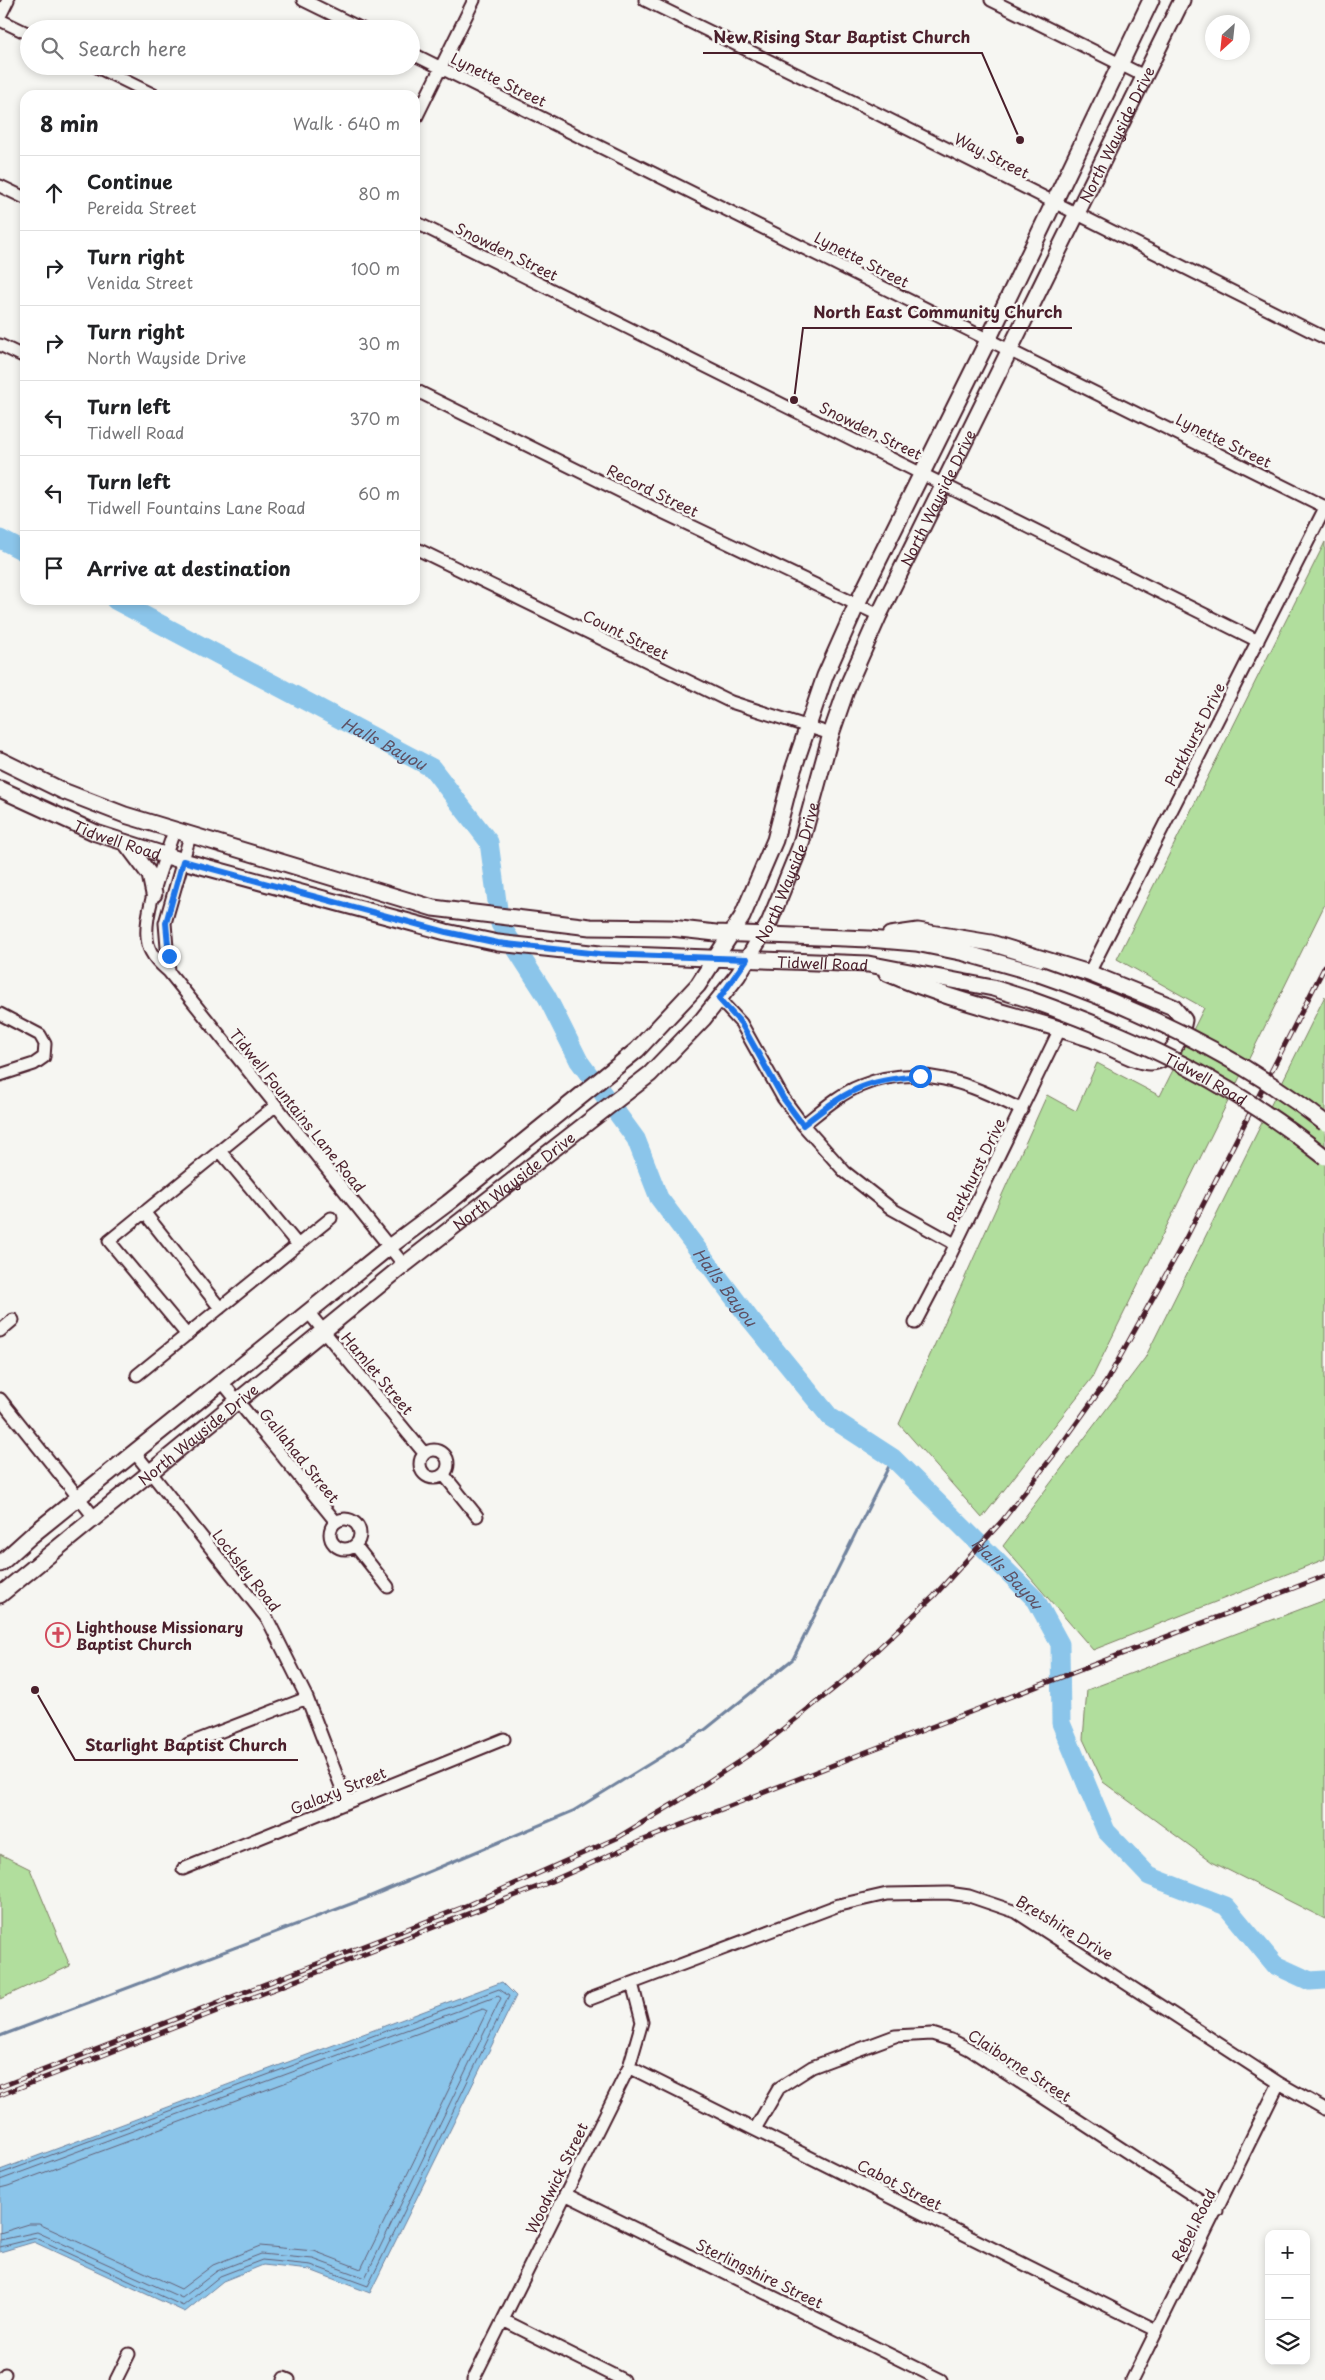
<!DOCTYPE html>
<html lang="en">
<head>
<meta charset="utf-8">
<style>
  :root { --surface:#fff; --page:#f2f2f2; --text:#202124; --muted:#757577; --line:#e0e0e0 }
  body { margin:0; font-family:"Playpen Sans",sans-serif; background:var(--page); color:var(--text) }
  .controls { position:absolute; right:15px; bottom:15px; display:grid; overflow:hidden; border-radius:10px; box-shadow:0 2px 8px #0003 }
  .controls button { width:45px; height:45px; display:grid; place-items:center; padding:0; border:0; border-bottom:1px solid var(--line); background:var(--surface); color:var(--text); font:25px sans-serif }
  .compass { position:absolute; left:1205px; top:15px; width:45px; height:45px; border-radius:50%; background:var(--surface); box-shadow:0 2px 8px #0003; rotate:207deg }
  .stop { position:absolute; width:15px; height:15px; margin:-11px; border:4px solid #1a73e8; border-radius:50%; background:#fff }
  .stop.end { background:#1a73e8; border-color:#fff; box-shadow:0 1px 5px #0008 }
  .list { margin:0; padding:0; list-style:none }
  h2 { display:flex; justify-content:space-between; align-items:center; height:65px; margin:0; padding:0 20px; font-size:21px }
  h2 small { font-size:16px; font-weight:400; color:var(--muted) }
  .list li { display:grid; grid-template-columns:32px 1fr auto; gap:15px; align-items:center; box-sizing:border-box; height:75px; padding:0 20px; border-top:1px solid var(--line) }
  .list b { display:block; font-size:19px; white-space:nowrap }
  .list p { margin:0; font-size:16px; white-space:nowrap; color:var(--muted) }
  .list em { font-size:16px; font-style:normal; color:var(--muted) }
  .icon { flex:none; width:28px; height:28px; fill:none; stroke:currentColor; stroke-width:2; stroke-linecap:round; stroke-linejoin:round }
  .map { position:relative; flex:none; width:1325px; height:2380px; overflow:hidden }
  .search { position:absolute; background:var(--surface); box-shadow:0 2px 8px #0003; left:20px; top:20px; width:400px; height:55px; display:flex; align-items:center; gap:12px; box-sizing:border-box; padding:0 18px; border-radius:28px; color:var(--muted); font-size:19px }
  .panel { position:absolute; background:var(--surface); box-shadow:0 2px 8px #0003; left:20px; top:90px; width:400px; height:515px; border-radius:15px }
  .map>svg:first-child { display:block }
  .green { fill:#b1de9d; stroke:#7e7e64 }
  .water { fill:#8bc5ea; stroke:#71839e }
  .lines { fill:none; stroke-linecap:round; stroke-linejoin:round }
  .shore { stroke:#646177; stroke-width:1 }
  .stream { stroke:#71839e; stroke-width:3 }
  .river { stroke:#8bc5ea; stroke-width:19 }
  .minor-casing { stroke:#4a1f2b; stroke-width:15 }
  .major-casing { stroke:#4a1f2b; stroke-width:19 }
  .minor { stroke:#f6f6f2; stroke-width:11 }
  .major { stroke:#f6f6f2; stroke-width:15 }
  .rail-casing { stroke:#4a1f2b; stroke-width:5 }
  .rail { stroke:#f6f6f2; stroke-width:3; stroke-dasharray:9; stroke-linecap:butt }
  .major-bridge-casing { stroke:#4a1f2b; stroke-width:19; stroke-linecap:butt }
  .major-bridge { stroke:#f6f6f2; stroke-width:15 }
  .route { stroke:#1a73e8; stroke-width:6 }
  .labels { text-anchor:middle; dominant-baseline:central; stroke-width:5; stroke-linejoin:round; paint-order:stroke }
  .street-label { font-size:15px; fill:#4a1f2b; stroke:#f6f6f2 }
  .poi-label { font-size:15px; font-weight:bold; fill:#4a1f2b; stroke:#f6f6f2; text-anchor:start }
  .water-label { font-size:16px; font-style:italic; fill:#5e5164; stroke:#f6f6f2 }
  .leader { fill:none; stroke:#4a1f2b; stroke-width:2 }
  .callout-dot { fill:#4a1f2b; stroke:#f6f6f2; stroke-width:2 }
  .callout-label { font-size:16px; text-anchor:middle; font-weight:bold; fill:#4a1f2b; stroke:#f6f6f2; stroke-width:5; stroke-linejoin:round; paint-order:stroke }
</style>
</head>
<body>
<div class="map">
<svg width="1325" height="2380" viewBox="0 0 1325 2380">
  <rect width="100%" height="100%" fill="#f6f6f2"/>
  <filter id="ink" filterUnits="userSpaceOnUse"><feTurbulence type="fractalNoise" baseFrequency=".02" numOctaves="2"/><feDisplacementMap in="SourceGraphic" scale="10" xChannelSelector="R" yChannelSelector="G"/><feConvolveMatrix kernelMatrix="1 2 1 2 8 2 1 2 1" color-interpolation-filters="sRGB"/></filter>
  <g filter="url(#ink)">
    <path class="green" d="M1325 542V904L1092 1378 982 1518 899 1424 1047 1095 1076 1111 1097 1063 1160 1096 1204 1008 1117 959Z
      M1325 996V1559L1093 1650 1003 1546 1145 1358Z
      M1325 1600V1919L1212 1862 1103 1782 1083 1739 1087 1690Z
      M0 1854 30 1869 70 1966 0 1999Z"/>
    <path class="water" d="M502 1982 516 1996 370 2293 310 2270 263 2265 223 2281 185 2312 34 2242 0 2252V2170Z"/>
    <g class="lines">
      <path class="shore" d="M0 2174 499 1989 509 1996 368 2286 311 2265 262 2260 220 2276 183 2306 36 2238 0 2247
        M0 2180 498 1996 501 1998 365 2278 313 2259 261 2254 217 2271 182 2298 37 2232 0 2240
        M0 2188 8 2186 483 2009 487 2011 361 2269 314 2251 260 2246 213 2265 181 2289 39 2224H29L0 2233"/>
      <path class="stream" d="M0 2036 364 1899 573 1811 706 1729 793 1659 893 1458"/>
      <g class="river">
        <path d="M0 539 25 552"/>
        <path id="s1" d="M115 600 432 768 489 842 500 924 547 997 579 1061 636 1139 659 1198 750 1319 830 1417 893 1458 1036 1600 1060 1644 1061 1723 1106 1831 1149 1876 1226 1906 1275 1965 1310 1981 1325 1980"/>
      </g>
      <defs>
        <path id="minor" d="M303 0 362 29
          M645 0 876 113 1325 338
          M991 0 1144 76
          M0 16 8 0
          M0 20 29 34
          M411 53 1325 507
          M95 66 154 95
          M415 120 474 0
          M0 186 25 198
          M415 222 1258 641
          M0 345 25 357
          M415 390 658 510 879 615
          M415 548 731 702 831 734
          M174 831C165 859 141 916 148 944 151 956 160 964 169 972L404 1265
          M169 972 165 923 190 836
          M1089 973 1325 508
          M719 999 741 1023 783 1098 803 1125 845 1172 892 1209 955 1244
          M0 1014 40 1035 45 1044 44 1057 34 1064 0 1075
          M803 1125C821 1111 839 1094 860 1086 920 1062 968 1083 1022 1110
          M220 1151 298 1245
          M144 1212 220 1308
          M308 1312 424 1453
          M915 1323 946 1264 1060 1029
          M0 1331 13 1320
          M187 1335 109 1241 275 1106
          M137 1375 331 1218
          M222 1382 336 1522
          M0 1399 94 1517
          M420 1464a14 14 0 1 1 28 0a14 14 0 1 1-28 0Z
          M135 1453 268 1620 307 1698 347 1802
          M444 1475 477 1516
          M330 1534a15 15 0 1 1 30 0a15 15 0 1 1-30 0Z
          M355 1545 388 1587
          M188 1744 307 1698
          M183 1869 504 1739
          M590 1999 839 1905 887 1894 948 1893 969 1896 1016 1912 1279 2083 1325 2109
          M629 2067 1156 2330
          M755 2129 779 2088 812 2067 895 2036 932 2034 951 2040 969 2049 1217 2211
          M565 2194 941 2380
          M503 2320 623 2380
          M0 2380 5 2374
          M116 2380 129 2354
          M283 2380 284 2378 289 2380
          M473 2380 629 2067 642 2022 632 1983
          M1132 2380 1279 2083"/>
        <g id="major">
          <path d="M0 760 63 791 125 815 433 908 590 927 671 928 716 933 869 939 916 943 965 953 1039 974"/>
          <path id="s2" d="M0 789 96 833 183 861 446 932 498 943 600 954 868 964 993 988 1031 1000"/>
          <path d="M126 843 150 875 154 894"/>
          <path d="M887 973C953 1002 1023 1016 1091 1039 1105 1044 1137 1063 1151 1062 1172 1061 1181 1037 1184 1020L1173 1007 1089 973 991 943 918 931 890 935"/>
          <path d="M0 1564 32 1535 389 1247 448 1203 637 1050 698 985 742 917 775 840 793 770 825 676 857 604 988 340 1151 0"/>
          <path id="s3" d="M0 1595 404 1265 650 1074 703 1019 738 975 769 923 800 847 831 734 848 685 879 615 1182 0"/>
        </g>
      </defs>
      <use href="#minor" class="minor-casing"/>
      <use href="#major" class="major-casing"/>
      <use href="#minor" class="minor"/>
      <use href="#major" class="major"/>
      <defs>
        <path id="rail" d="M0 2087 461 1908 617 1838 680 1800 758 1749 847 1678 934 1596 1002 1521 1056 1452 1106 1382 1184 1242 1325 966
          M0 2095 545 1884 641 1841 871 1750 1325 1576"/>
      </defs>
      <use href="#rail" class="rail-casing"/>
      <use href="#rail" class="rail"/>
      <defs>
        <g id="major-bridge">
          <path d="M1039 974C1141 1009 1239 1056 1325 1123"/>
          <path id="s4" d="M1031 1000C1141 1039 1234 1084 1325 1157"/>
        </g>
      </defs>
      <use href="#major-bridge" class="major-bridge-casing"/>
      <use href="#major-bridge" class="major-bridge"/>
    </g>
  </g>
  <g class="lines" filter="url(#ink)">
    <path class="route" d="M169 956 166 923 183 861 446 932 498 943 600 954 747 959 719 999 741 1023 783 1098 803 1125C847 1091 863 1080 920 1076"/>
  </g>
  <defs>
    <symbol id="church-ring" viewBox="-11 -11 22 22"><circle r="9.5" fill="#f6f6f2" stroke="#d1495b" stroke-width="1.5"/><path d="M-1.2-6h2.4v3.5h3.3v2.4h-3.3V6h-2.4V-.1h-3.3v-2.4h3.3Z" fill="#d1495b"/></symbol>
  </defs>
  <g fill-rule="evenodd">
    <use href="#church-ring" x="44" y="1621" width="28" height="28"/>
  </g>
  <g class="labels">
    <g class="street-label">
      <text transform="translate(499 79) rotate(26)">Lynette Street</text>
      <text stroke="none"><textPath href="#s3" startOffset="1890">North Wayside Drive</textPath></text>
      <text transform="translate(992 155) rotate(27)">Way Street</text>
      <text transform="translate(507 251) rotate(26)">Snowden Street</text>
      <text transform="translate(862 259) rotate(27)">Lynette Street</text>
      <text transform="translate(871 430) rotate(26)">Snowden Street</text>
      <text transform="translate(1224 440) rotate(26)">Lynette Street</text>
      <text transform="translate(653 490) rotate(26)">Record Street</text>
      <text stroke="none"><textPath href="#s3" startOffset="1485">North Wayside Drive</textPath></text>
      <text transform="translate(626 634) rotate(26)">Count Street</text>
      <text transform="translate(1194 734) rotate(-63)">Parkhurst Drive</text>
      <text stroke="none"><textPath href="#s2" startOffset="128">Tidwell Road</textPath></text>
      <text stroke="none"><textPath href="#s3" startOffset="1080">North Wayside Drive</textPath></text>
      <text stroke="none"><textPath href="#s2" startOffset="848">Tidwell Road</textPath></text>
      <text stroke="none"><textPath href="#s4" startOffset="192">Tidwell Road</textPath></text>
      <text transform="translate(298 1110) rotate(51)">Tidwell Fountains Lane Road</text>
      <text transform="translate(975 1170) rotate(-64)">Parkhurst Drive</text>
      <text stroke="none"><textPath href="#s3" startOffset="660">North Wayside Drive</textPath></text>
      <text transform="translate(378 1373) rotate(50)">Hamlet Street</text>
      <text stroke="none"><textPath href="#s3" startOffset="255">North Wayside Drive</textPath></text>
      <text transform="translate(300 1455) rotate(51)">Gallahad Street</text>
      <text transform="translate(247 1570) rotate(52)">Locksley Road</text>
      <text transform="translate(338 1790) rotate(-22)">Galaxy Street</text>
      <text transform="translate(1065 1927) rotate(31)">Bretshire Drive</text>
      <text transform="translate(1020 2065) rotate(33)">Claiborne Street</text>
      <text transform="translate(556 2178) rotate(-64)">Woodwick Street</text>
      <text transform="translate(900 2184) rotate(27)">Cabot Street</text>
      <text transform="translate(1193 2225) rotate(-63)">Rebel Road</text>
      <text transform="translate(760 2273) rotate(26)">Sterlingshire Street</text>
    </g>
    <g class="poi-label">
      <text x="76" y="1626">Lighthouse Missionary<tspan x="76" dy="17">Baptist Church</tspan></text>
    </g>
    <g class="water-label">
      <text stroke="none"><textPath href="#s1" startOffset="305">Halls Bayou</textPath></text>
      <text stroke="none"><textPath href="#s1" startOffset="964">Halls Bayou</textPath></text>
      <text stroke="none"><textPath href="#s1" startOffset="1369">Halls Bayou</textPath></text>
    </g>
  </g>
  <path class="leader" d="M1020 140L982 53H703M794 400L803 328H1072M35 1690L75 1760H298"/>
  <g class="callout-dot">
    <circle cx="1020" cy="140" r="5"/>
    <circle cx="794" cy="400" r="5"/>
    <circle cx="35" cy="1690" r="5"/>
  </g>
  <g class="callout-label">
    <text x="842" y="43">New Rising Star Baptist Church</text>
    <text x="938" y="318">North East Community Church</text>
    <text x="186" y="1751">Starlight Baptist Church</text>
  </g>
</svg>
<div class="controls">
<button>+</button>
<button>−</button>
<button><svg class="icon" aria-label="layers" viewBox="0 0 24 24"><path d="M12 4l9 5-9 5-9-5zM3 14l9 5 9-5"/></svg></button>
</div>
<svg class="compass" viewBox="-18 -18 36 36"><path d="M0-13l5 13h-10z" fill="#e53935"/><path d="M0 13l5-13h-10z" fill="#757577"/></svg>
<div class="stop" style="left:920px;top:1076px"></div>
<div class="stop end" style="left:169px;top:956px"></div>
<div class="search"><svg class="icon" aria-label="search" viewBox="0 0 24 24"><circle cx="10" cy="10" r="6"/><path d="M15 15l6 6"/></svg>Search here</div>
<section class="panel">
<h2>8 min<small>Walk · 640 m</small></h2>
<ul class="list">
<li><svg class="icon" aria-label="ahead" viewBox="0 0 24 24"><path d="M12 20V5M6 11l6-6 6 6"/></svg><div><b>Continue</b><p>Pereida Street</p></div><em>80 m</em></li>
<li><svg class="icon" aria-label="right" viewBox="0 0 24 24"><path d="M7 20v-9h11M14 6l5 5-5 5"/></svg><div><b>Turn right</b><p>Venida Street</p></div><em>100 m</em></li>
<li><svg class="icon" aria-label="right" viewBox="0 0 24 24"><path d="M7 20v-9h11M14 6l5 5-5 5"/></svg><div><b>Turn right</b><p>North Wayside Drive</p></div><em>30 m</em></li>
<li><svg class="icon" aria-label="left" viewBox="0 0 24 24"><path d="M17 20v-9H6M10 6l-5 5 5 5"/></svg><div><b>Turn left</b><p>Tidwell Road</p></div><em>370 m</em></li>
<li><svg class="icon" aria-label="left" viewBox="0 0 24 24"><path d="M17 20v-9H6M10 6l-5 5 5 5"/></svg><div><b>Turn left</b><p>Tidwell Fountains Lane Road</p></div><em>60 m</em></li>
<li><svg class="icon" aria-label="arrive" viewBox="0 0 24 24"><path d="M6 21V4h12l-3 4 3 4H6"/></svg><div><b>Arrive at destination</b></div></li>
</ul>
</section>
</div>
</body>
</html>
